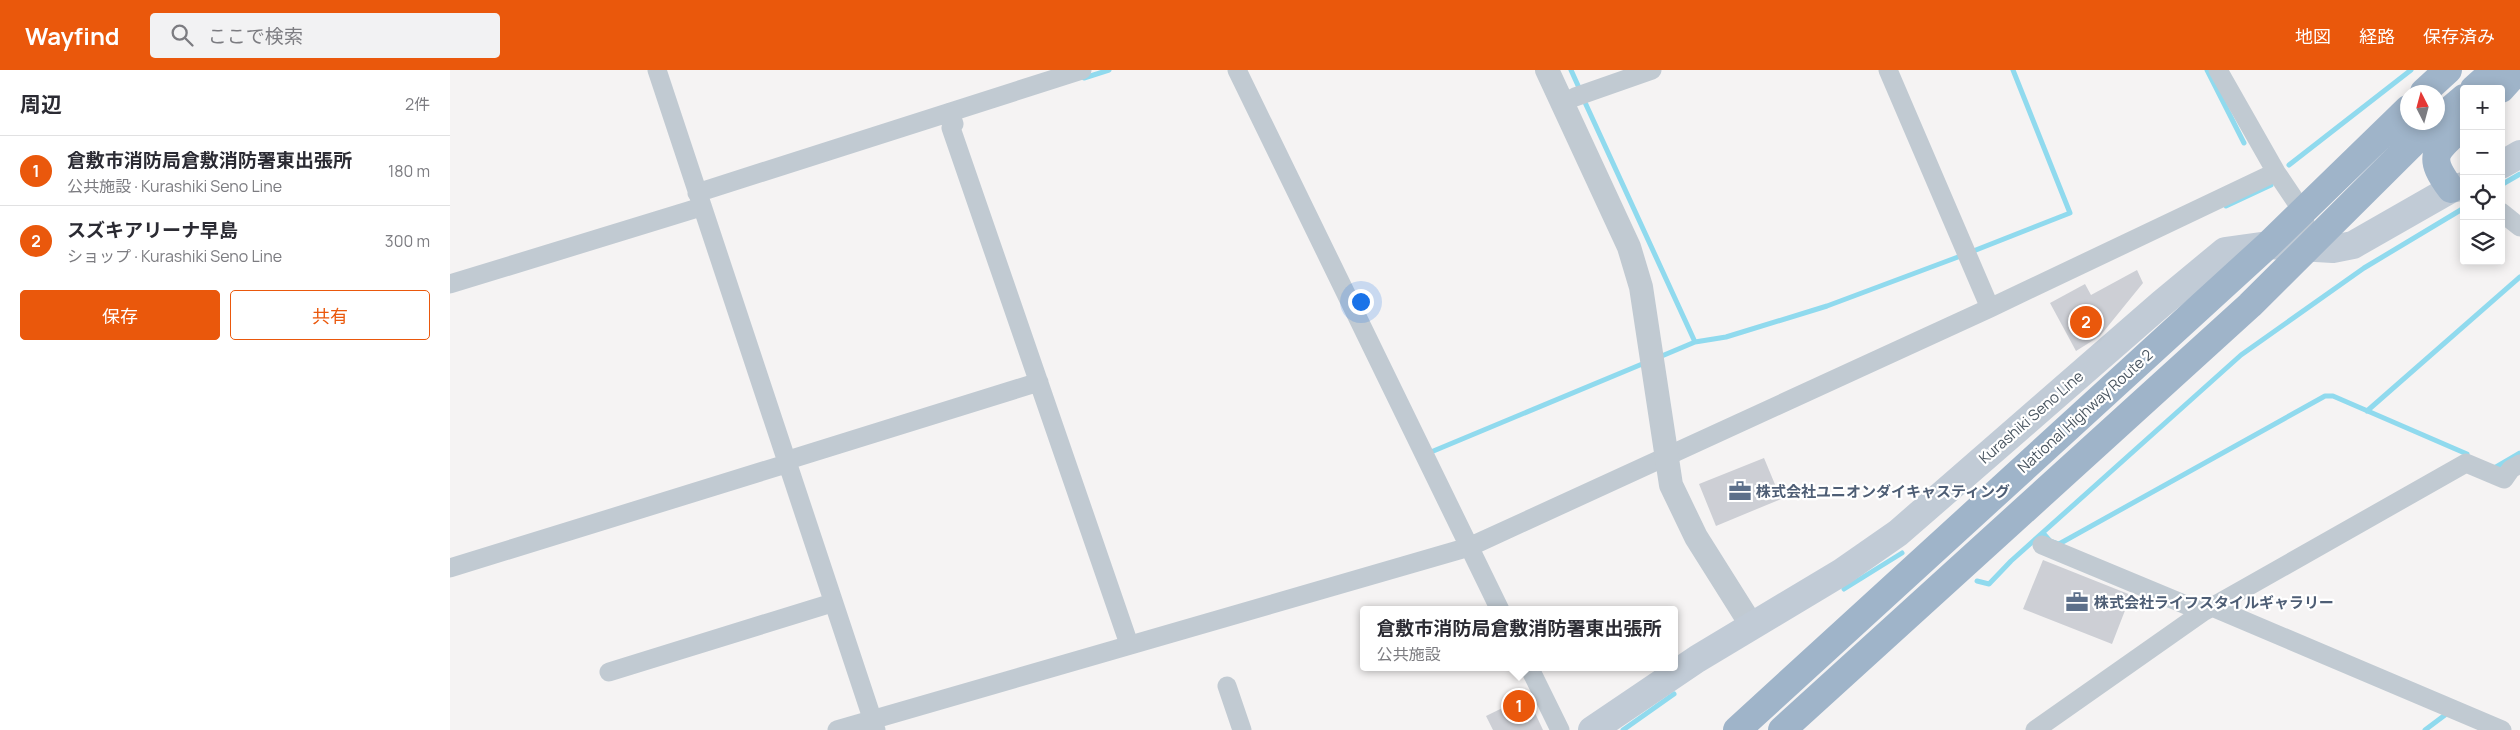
<!DOCTYPE html>
<html lang="ja">
<head>
<meta charset="utf-8">
<style>
  :root { --surface:#fff; --page:#f2f2f3; --text:#2b2b33; --muted:#7c7c81; --line:#e1e1e2; --accent:#ea580c }
  body { margin:0; font-family:Manrope,"Noto Sans JP",sans-serif; background:var(--page); color:var(--text) }
  .controls { position:absolute; right:15px; top:15px; display:grid; overflow:hidden; border-radius:5px; box-shadow:0 2px 12px #0003 }
  .controls button { width:45px; height:45px; display:grid; place-items:center; padding:0; border:0; border-bottom:1px solid var(--line); background:var(--surface); color:var(--text); font:25px sans-serif }
  .compass { position:absolute; left:1950px; top:15px; width:45px; height:45px; border-radius:50%; background:var(--surface); box-shadow:0 2px 12px #0003; rotate:354deg }
  .you { position:absolute; left:910px; top:231px; width:18px; height:18px; margin:-12px; border:4px solid #fff; border-radius:50%; background:#1a73e8; box-shadow:0 0 0 8px #1a73e833 }
  .badge { display:grid; place-items:center; width:32px; height:32px; border-radius:50%; background:var(--accent); color:#fff; font-size:16px; font-weight:700 }
  .pin { position:absolute; translate:-50% -50%; border:2px solid #fff; box-shadow:0 1px 5px #0006 }
  .popup { position:absolute; left:910px; top:536px; width:318px; height:65px; box-sizing:border-box; display:grid; place-content:center; border-radius:5px; background:var(--surface); filter:drop-shadow(0 1px 4px #0005); font-size:16px; white-space:nowrap; color:var(--muted) }
  .popup b { font-size:19px; color:var(--text) }
  .popup::after { content:''; position:absolute; left:50%; top:100%; margin-left:-10px; border:10px solid transparent; border-top-color:var(--surface) }
  .list { margin:0; padding:0; list-style:none }
  h2 { display:flex; justify-content:space-between; align-items:center; height:65px; margin:0; padding:0 20px; font-size:21px }
  h2 small { font-size:16px; font-weight:400; color:var(--muted) }
  .list li { display:grid; grid-template-columns:32px 1fr auto; gap:15px; align-items:center; box-sizing:border-box; height:70px; padding:0 20px; border-top:1px solid var(--line) }
  .list b { display:block; font-size:19px; white-space:nowrap }
  .list p { margin:0; font-size:16px; white-space:nowrap; color:var(--muted) }
  .list em { font-size:16px; font-style:normal; color:var(--muted) }
  .actions { display:flex; gap:10px; padding:15px 20px }
  .actions a { flex:1; padding:11px 0; border:1px solid var(--accent); border-radius:5px; text-align:center; font-size:18px; color:var(--accent) }
  .actions .main { background:var(--accent); color:#fff }
  .icon { flex:none; width:28px; height:28px; fill:none; stroke:currentColor; stroke-width:2; stroke-linecap:round; stroke-linejoin:round }
  .map { position:relative; flex:none; width:2070px; height:660px; overflow:hidden }
  header { display:flex; align-items:center; gap:30px; box-sizing:border-box; height:70px; padding:0 25px; background:var(--accent); color:#fff }
  header strong { font-size:24px }
  nav { display:flex; gap:28px; margin-inline-start:auto; font-size:18px }
  .search { width:350px; height:45px; background:var(--page); display:flex; align-items:center; gap:12px; box-sizing:border-box; padding:0 18px; border-radius:5px; color:var(--muted); font-size:19px }
  main { display:flex }
  aside { flex:1; background:var(--surface) }
  .map>svg:first-child { display:block }
  .lines { fill:none; stroke-linecap:round; stroke-linejoin:round }
  .stream { stroke:#90daee; stroke-width:5 }
  .building { fill:#cdcfd5 }
  .minor { stroke:#c1cad2; stroke-width:19 }
  .tertiary { stroke:#c1cad2; stroke-width:24 }
  .secondary { stroke:#c1cbd6; stroke-width:28 }
  .trunk { stroke:#9fb4c9; stroke-width:28 }
  .labels { text-anchor:middle; dominant-baseline:central; stroke-width:4.5; stroke-linejoin:round; paint-order:stroke }
  .street-label { font-size:15px; fill:#4a5661; stroke:#fff }
  .service-label { font-size:15px; font-weight:bold; fill:#4e5e75; stroke:#fff; text-anchor:start }
</style>
</head>
<body>
<header>
<strong>Wayfind</strong>
<div class="search"><svg class="icon" aria-label="search" viewBox="0 0 24 24"><circle cx="10" cy="10" r="6"/><path d="M15 15l6 6"/></svg>ここで検索</div>
<nav><a>地図</a><a>経路</a><a>保存済み</a></nav>
</header>
<main>
<aside>
<h2>周辺<small>2件</small></h2>
<ul class="list">
<li><span class="badge">1</span><div><b>倉敷市消防局倉敷消防署東出張所</b><p>公共施設 · Kurashiki Seno Line</p></div><em>180 m</em></li>
<li><span class="badge">2</span><div><b>スズキアリーナ早島</b><p>ショップ · Kurashiki Seno Line</p></div><em>300 m</em></li>
</ul>
<div class="actions"><a class="main">保存</a><a>共有</a></div>
</aside>
<div class="map">
<svg width="2070" height="660" viewBox="0 0 2070 660">
  <rect width="100%" height="100%" fill="#f5f3f3"/>
  <g class="lines">
    <path class="stream" d="M1121 0 1130 20
      M1757 0 1794 73
      M634 8 659 0
      M1133 28 1245 272
      M1839 95 1961 0
      M2051 115 2070 104
      M1776 136 1821 115
      M1207 288 1245 272 1276 267 1377 236 1508 187 1620 143 1563 0
      M1917 341 2070 207
      M981 382 1197 292
      M2046 397 2070 383
      M1593 463 1600 471 1609 474 1875 326H1883L2017 384
      M1527 511 1539 514 1561 491 1791 285 1914 198 2014 138
      M1394 519 1452 483
      M1173 660 1224 624
      M1975 660 1995 645"/>
  </g>
  <path class="building" d="M1687 200 1693 213 1650 266 1626 281 1600 233 1635 214 1641 225Z
    M1314 388 1331 429 1266 456 1249 414Z
    M1593 490 1681 525 1662 574 1573 539Z
    M1077 626 1093 660H1043L1036 646Z"/>
  <g class="lines">
    <path class="minor" d="M207 0 426 660
      M787 0 1050 540
      M1438 0 1540 238
      M1768 0 1826 102 1853 142 1859 176
      M1125 27 1202 0
      M500 42 504 54 501 58 679 574
      M247 123 632 0
      M2051 142 2070 157
      M0 214 251 137
      M335 391 589 312
      M1592 475 1753 542
      M0 498 336 394
      M1762 537 2052 660
      M1079 597 1110 660
      M159 602 382 533
      M777 616 792 660
      M387 660 1019 477 1540 238 1826 102
      M1585 660 1753 542 2016 393 2054 409 2061 399 2070 394"/>
    <path class="tertiary" d="M1097 0 1179 177 1191 217 1221 415 1246 467 1302 556"/>
    <path class="secondary" d="M2051 95 2070 84
      M1142 660 1247 589 1392 502 1448 463 1711 234 1775 181 1818 175 1883 179 1903 175 2001 119 2014 116"/>
    <path class="trunk" d="M2024 19 2045 0
      M2051 19 2068 0
      M1974 22 1998 0
      M1988 50 2014 28
      M2001 119C1975 84 1986 81 2014 55
      M1287 660 1818 175 1958 39
      M1332 660 1800 235 1984 52"/>
  </g>
  <defs>
    <symbol id="office-bare" viewBox="-9 -9 18 18"><path d="M-6-3h4V-5.5h4V-3h4V5H-6ZM-1-4.5V-3h2v-1.5ZM-6 0V1H6V0Z" fill="#5c6f8a" stroke="#fff" stroke-width="2.5" paint-order="stroke"/></symbol>
  </defs>
  <g fill-rule="evenodd">
    <use href="#office-bare" x="1274" y="405" width="32" height="32"/>
    <use href="#office-bare" x="1611" y="516" width="32" height="32"/>
  </g>
  <g class="labels">
    <g class="street-label">
      <text transform="translate(1635 341) rotate(-42)">National Highway Route 2</text>
      <text transform="translate(1581 347) rotate(-41)">Kurashiki Seno Line</text>
    </g>
    <g class="service-label">
      <text x="1306" y="421">株式会社ユニオンダイキャスティング</text>
      <text x="1644" y="532">株式会社ライフスタイルギャラリー</text>
    </g>
  </g>
</svg>
<div class="controls">
<button>+</button>
<button>−</button>
<button><svg class="icon" aria-label="locate" viewBox="0 0 24 24"><circle cx="12" cy="12" r="6"/><path d="M12 2v4M12 18v4M2 12h4M18 12h4"/></svg></button>
<button><svg class="icon" aria-label="layers" viewBox="0 0 24 24"><path d="M12 4l9 5-9 5-9-5zM3 14l9 5 9-5"/></svg></button>
</div>
<svg class="compass" viewBox="-18 -18 36 36"><path d="M0-13l5 13h-10z" fill="#e53935"/><path d="M0 13l5-13h-10z" fill="#7c7c81"/></svg>
<div class="you"></div>
<div class="pin badge" style="left:1069px;top:636px">1</div>
<div class="popup"><b>倉敷市消防局倉敷消防署東出張所</b>公共施設</div>
<div class="pin badge" style="left:1636px;top:252px">2</div>
</div>
</main>
</body>
</html>
